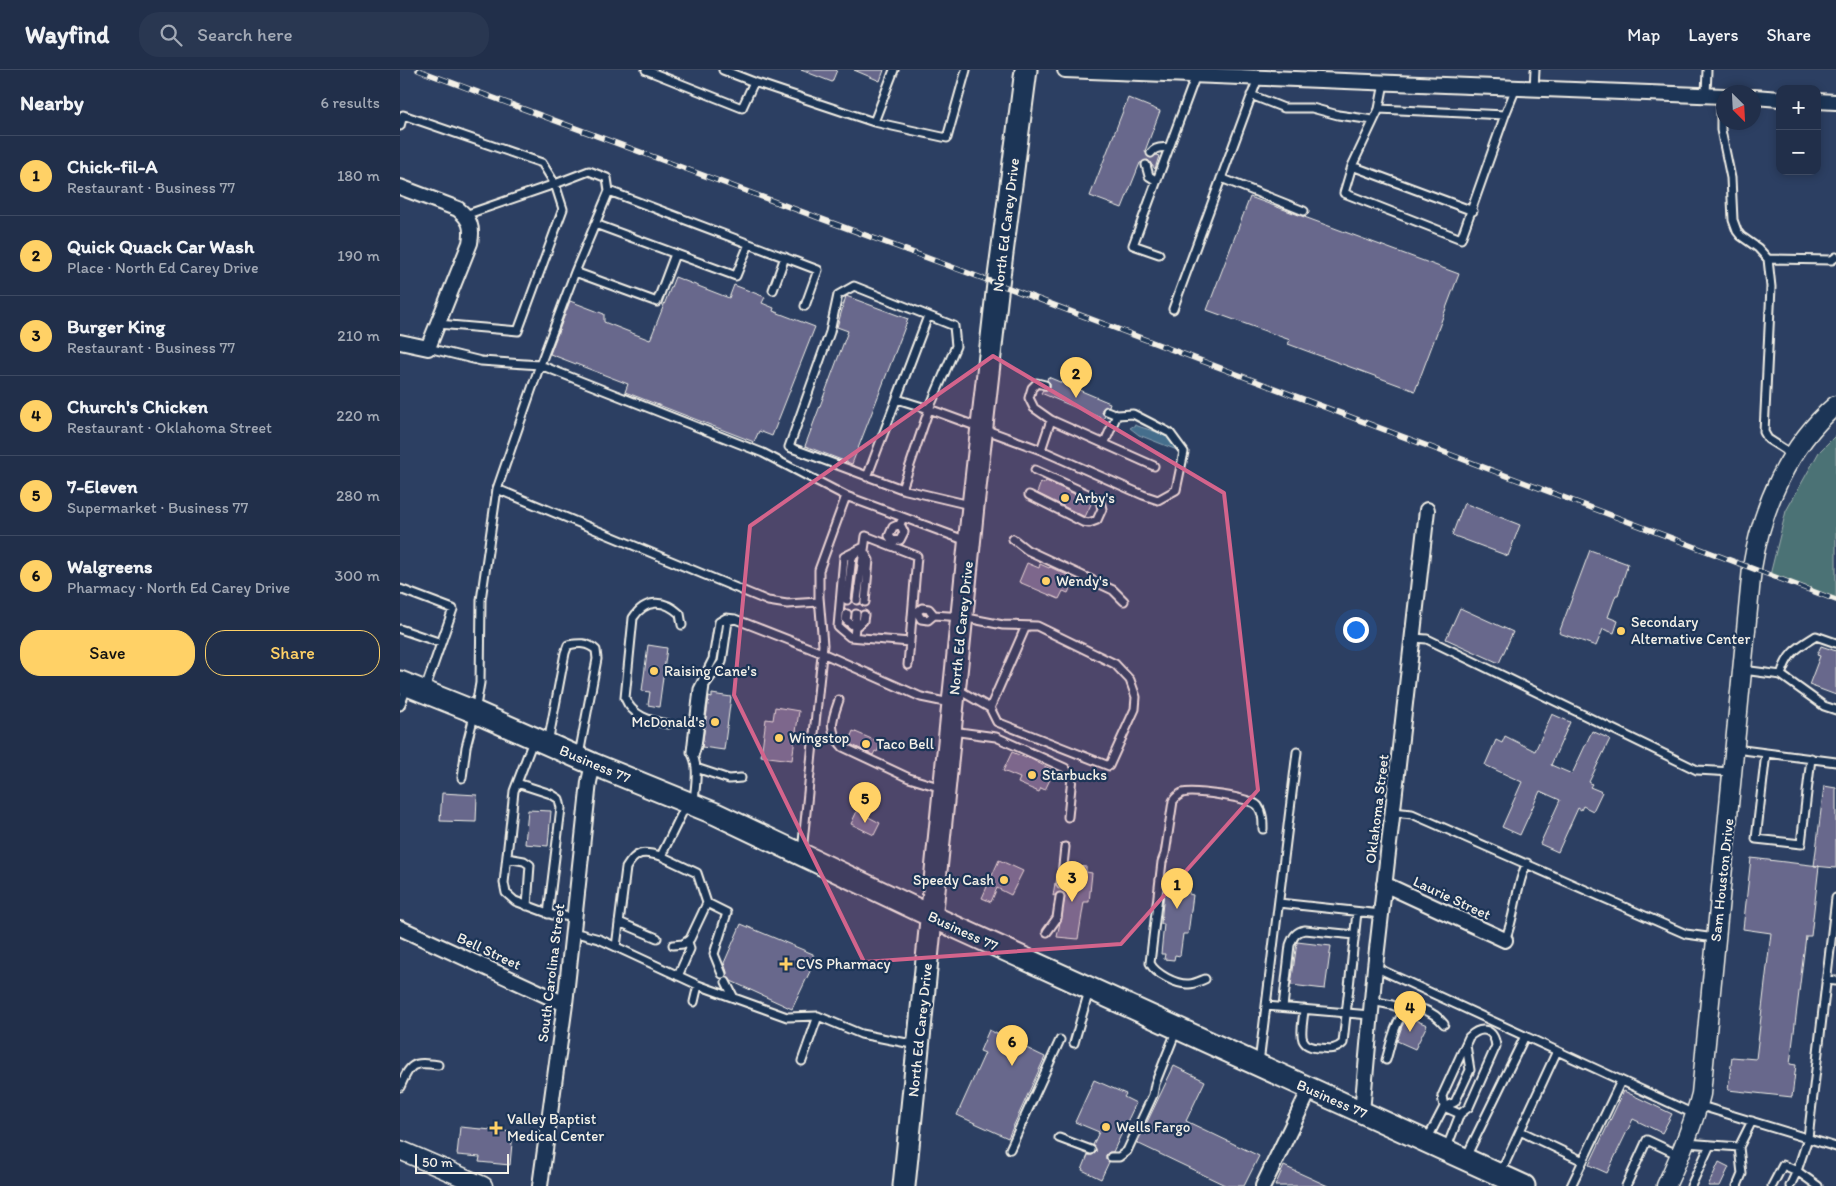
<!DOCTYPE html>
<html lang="en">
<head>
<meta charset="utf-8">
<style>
  :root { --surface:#212f4a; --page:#293751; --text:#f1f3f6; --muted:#a2a9b5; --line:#3e4a62; --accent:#ffd166 }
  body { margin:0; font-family:Itim,sans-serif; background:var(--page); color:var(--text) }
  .controls { position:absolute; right:15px; top:15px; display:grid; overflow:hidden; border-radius:10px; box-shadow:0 2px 8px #0003 }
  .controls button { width:45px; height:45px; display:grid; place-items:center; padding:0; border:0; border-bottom:1px solid var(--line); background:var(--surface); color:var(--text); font:25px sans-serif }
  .compass { position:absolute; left:1316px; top:15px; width:45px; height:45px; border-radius:50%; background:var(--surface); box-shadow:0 2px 8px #0003; rotate:156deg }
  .scale { position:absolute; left:15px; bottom:12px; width:94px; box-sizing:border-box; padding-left:5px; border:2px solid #f4f1e8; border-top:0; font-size:14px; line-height:18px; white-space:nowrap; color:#f4f1e8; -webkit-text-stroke:4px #1d3557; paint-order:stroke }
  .you { position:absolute; left:955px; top:559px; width:18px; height:18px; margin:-12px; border:4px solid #fff; border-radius:50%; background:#1a73e8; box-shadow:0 0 0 8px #1a73e833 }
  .badge { display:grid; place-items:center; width:32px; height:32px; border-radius:50%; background:var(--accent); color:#111; font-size:16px; font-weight:700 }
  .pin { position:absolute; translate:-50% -41px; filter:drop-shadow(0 1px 2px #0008) }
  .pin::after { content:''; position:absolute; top:26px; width:18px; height:15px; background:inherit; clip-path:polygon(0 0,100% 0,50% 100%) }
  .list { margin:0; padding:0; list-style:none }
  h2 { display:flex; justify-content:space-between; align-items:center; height:65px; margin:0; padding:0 20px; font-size:21px }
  h2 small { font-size:16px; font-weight:400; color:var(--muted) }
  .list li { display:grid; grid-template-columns:32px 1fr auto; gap:15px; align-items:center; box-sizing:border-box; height:80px; padding:0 20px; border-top:1px solid var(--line) }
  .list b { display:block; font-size:19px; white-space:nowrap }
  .list p { margin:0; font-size:16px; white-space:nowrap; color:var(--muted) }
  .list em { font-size:16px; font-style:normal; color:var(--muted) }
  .actions { display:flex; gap:10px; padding:15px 20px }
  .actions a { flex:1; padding:11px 0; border:1px solid var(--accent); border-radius:20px; text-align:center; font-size:18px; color:var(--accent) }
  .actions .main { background:var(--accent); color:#111 }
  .icon { flex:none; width:28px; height:28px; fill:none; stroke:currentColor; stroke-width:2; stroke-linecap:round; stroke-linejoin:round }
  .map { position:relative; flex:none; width:1436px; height:1116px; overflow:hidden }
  header { display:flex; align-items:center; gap:30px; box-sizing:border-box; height:70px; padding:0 25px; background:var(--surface); border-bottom:1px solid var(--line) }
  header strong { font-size:24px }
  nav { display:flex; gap:28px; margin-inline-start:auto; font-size:18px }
  .search { width:350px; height:45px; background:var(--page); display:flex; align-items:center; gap:12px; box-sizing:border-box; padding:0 18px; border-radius:20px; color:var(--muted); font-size:19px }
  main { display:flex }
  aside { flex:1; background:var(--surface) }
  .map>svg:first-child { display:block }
  .green { fill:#4b7275; stroke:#a0b2ae }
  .water { fill:#456e8c; stroke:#8ba2b1 }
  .building { fill:#67688c; stroke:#f4f1e8 }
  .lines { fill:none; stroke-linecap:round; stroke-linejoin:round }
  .service-casing { stroke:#f4f1e8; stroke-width:11 }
  .minor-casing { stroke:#f4f1e8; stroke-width:18 }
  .tertiary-casing { stroke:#f4f1e8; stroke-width:21 }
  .primary-casing { stroke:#f4f1e8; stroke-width:25 }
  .service { stroke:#1d3557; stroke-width:7 }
  .minor { stroke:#1d3557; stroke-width:14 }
  .tertiary { stroke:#1d3557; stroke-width:18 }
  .primary { stroke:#1d3557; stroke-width:21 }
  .rail-casing { stroke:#f4f1e8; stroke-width:5.5 }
  .rail { stroke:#1d3557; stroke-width:4; stroke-dasharray:11; stroke-linecap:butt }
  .marked { fill:#d4648c; fill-opacity:0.2; stroke:#d4648c; stroke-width:4; stroke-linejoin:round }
  .poi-dot { fill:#ffd166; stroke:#1d3557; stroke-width:2 }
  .labels { text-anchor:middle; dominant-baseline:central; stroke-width:4.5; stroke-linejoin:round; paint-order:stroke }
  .street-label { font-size:15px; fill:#f4f1e8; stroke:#1d3557 }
  .poi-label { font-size:15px; fill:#f4f1e8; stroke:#1d3557; text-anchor:start }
</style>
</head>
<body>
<header>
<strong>Wayfind</strong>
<div class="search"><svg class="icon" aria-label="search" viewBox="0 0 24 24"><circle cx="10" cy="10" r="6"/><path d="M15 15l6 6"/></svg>Search here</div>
<nav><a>Map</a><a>Layers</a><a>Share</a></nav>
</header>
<main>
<aside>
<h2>Nearby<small>6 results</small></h2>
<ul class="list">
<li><span class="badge">1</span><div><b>Chick-fil-A</b><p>Restaurant · Business 77</p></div><em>180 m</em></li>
<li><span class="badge">2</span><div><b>Quick Quack Car Wash</b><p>Place · North Ed Carey Drive</p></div><em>190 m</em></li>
<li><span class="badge">3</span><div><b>Burger King</b><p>Restaurant · Business 77</p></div><em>210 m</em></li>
<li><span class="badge">4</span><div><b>Church's Chicken</b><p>Restaurant · Oklahoma Street</p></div><em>220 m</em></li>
<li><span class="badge">5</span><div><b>7-Eleven</b><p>Supermarket · Business 77</p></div><em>280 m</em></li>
<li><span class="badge">6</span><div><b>Walgreens</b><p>Pharmacy · North Ed Carey Drive</p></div><em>300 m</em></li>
</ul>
<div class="actions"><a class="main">Save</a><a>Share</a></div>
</aside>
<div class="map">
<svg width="1436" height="1116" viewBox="0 0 1436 1116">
  <rect width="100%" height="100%" fill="#2c3f62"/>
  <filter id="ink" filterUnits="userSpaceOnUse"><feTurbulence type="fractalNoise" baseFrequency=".02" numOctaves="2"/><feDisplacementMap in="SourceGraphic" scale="10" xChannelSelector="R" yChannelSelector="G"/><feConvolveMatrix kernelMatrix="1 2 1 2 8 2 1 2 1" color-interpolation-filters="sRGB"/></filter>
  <g filter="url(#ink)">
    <path class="green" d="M1436 365V530L1370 505 1386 441 1419 382Z"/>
    <path class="water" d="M735 355C750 361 776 365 786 377L782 380H777L739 365 730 358Z"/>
    <path class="building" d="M401 0H437L432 12Z
      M454 0H484L480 11Z
      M728 28 760 41 745 81 750 88 756 85 759 86 755 99 748 90 740 93 722 138 690 126Z
      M850 127 1059 204 1015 321 888 274 890 270 807 240Z
      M275 207 329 228 334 215 365 227 362 233 374 238 373 241 415 257 372 366 359 361 354 372 225 322 228 314 150 284 170 231 204 244V252L250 270Z
      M446 226 508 249 452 394 405 376 448 261 437 257Z
      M648 307 710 333 709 336 702 339V342L705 346 703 349 641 323 643 320H647L650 317V313L647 310Z
      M646 411 692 432 685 447 637 423 641 412 644 414Z
      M1064 433 1120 455 1108 486 1052 465Z
      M1190 480 1228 494 1218 525H1216L1208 547 1218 551 1214 563 1203 559 1196 576 1159 563Z
      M627 493 639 498 640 494 649 498 650 497 669 506 668 507 674 510 668 523 663 521 659 529 619 512Z
      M1060 538 1113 562 1099 593 1046 569Z
      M248 575 267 578 259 637 248 635 250 622 242 621Z
      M1421 576 1436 581V625L1409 615 1420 586 1417 585Z
      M312 624 331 627 324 680 302 677 309 627 312 628Z
      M375 637 399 641 392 690 361 686 366 649 373 650Z
      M1152 644 1170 652 1151 695 1172 704 1192 661 1210 669 1189 712 1192 714 1190 717 1202 722 1193 741 1183 736 1181 740 1178 738 1158 782 1140 774 1160 730 1140 721 1120 765 1102 757 1122 712 1085 695 1096 670 1102 673 1105 666 1135 681Z
      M453 661 481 673 477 682 475 681 473 685 448 673Z
      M612 682 626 688 627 687 654 701 645 720 641 718 639 722 618 713 620 708 603 701Z
      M1424 716 1436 718V798L1414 796Z
      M42 723 77 725 76 752 40 751Z
      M128 740 151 741 148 776 125 774Z
      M457 741 480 753 474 765 451 754Z
      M1351 788 1419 796 1411 866H1406L1390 994 1396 995 1392 1027 1328 1020 1332 987 1356 989 1371 863 1343 859Z
      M599 790 623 801 611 825 597 818 591 832 582 828Z
      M668 795 686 797V802L692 803 689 832H684L678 869 657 867 665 827 664 823 660 822 653 826 655 813 658 819 665 817Z
      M770 816 789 818V824L793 825 788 864H783L780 886 775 885 774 890 764 889 765 884H761L764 854H761L764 821 770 822Z
      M341 854 413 884 414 893 392 939 331 911 326 907 327 902 324 893Z
      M897 872 931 876 925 919 891 915Z
      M1008 947 1027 955 1015 979 997 971 1002 956Z
      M589 960 645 987 608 1068 557 1045 585 983 580 981Z
      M774 996 805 1011 786 1051 859 1086 844 1116H827L737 1073Z
      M694 1010 726 1024 724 1027 736 1033 713 1082H709L706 1085V1089L709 1092 701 1109 682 1100 688 1085H692L696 1082V1079L693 1075 699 1062 675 1052Z
      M1224 1021 1272 1044 1262 1063 1233 1049 1207 1103 1189 1095Z
      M60 1057 113 1062 110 1095 79 1092 80 1087 57 1085Z
      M1319 1092 1329 1097 1320 1116H1308Z
      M884 1096 928 1116H875Z"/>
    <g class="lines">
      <defs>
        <path id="service" d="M246 0 342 38 354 12 474 52
          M323 0 354 12
          M494 0 474 52 547 68 566 0
          M984 13 979 39 1105 45 1116 18
          M1134 19 1135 0
          M851 25 884 38H912L938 45 973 50
          M1306 25 1307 0
          M1321 26V60L1331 108 1333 150 1337 161 1341 166 1358 178 1368 189 1371 217 1364 362 1368 369 1393 385
          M979 39 952 96 1073 141
          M0 56 3 45 142 93 155 114 189 101 207 108 209 121 175 202 140 295 97 419 81 530 80 613 75 642 66 677 62 708
          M751 83C755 77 762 77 769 78
          M746 95 749 106 757 111
          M952 96 944 123 1061 169 1105 45
          M821 108 904 141
          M209 121 418 200 405 236
          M195 154 336 206 349 174
          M759 184 733 175 796 5
          M1368 189 1432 190 1436 187
          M175 202 257 232 275 184
          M373 220 385 187
          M773 239 858 8
          M38 254 118 261 163 139 155 114 65 145
          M28 278 81 291 140 295 363 383 446 426 567 471
          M645 315 637 313 632 318 629 328 634 338 651 350 754 396
          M497 329 529 339 502 419
          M704 374 717 345
          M641 380 651 350
          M467 407 528 246
          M97 419 368 531 387 534 419 532
          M629 425 683 452 689 453 697 450 702 439 700 431 692 426 635 400
          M570 435 502 419 389 377 430 262 438 225 454 216 554 256 556 276 529 339 641 380 743 425 758 430 776 420 784 382 770 363 733 344 717 345 707 341
          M613 469 627 480 713 520 724 531
          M493 471 500 470 504 462 500 454
          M491 476 493 471 489 466 493 457 500 454 503 448
          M464 477 444 487 438 557 450 567 510 572
          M463 480 469 490 465 532
          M0 519 53 539 25 619
          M447 530 452 487 458 482
          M457 530 466 466 517 486 508 595
          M514 541 517 542 522 538 529 539 534 545
          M517 542 521 549 528 550 534 545 562 547 603 555 637 556 715 594 730 610 736 627 735 639 709 696 597 652 590 638 557 619
          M447 544 446 550 455 557 454 567
          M455 557 463 551 464 545
          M455 557 456 544
          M0 559 41 573
          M1013 568 1027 569 1297 700 1332 702
          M1343 600 1381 605 1424 636 1436 640
          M1381 605C1388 582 1397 578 1416 566L1436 573
          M439 630C432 650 427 660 443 677L509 708 542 718
          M0 636 7 618
          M590 638 626 556
          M268 654C250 651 232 646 225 628L233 548C245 529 264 529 280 544L282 555
          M552 661 596 667 665 698 672 707 668 747
          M133 671 114 721 104 813 106 823 115 831 153 845 174 847
          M148 673 165 583 168 575C179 573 187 572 196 580L197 589 179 685
          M1335 679 1436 692
          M1366 683 1356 769 1401 774 1411 688
          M294 686 297 676 305 615 322 592 328 551 335 549
          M296 698 329 709 341 708
          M117 713 151 724 159 729 161 738 148 844
          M294 732C295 716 300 696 291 682L298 619 313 589 319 552 326 548 335 549 422 583 521 627 550 633
          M993 742 1012 744 1286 864 1315 868
          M402 782 423 575 419 527V500L446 426
          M261 786 297 803 307 833 290 869 283 874 273 875
          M107 788 124 791 130 795 127 836
          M661 814 665 777
          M307 833 327 843 314 884 322 904
          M879 833 981 844
          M219 852 257 868
          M173 862 199 869 298 915 387 947 418 946
          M647 862 657 848 660 827
          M1105 870C1116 845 1115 817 1127 793
          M216 877 226 798C236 781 243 781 261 786L286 735
          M975 897 1296 1045
          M278 906 290 879 288 871
          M805 909C800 911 794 914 789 914 777 915 755 904 750 893L762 792 765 784 773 731C776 727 778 725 782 723 793 720 850 727 858 736 863 743 863 751 863 759
          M1426 910 1436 911
          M326 912 333 926
          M972 931 992 935 1004 940
          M294 932 298 915
          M866 936 970 945
          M883 937 890 875C893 867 896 861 905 860L955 865
          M904 939C903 959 894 977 920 978 930 979 936 980 943 973L957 842
          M674 973 689 921
          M986 990C992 972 997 927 1025 940 1033 943 1039 948 1044 954
          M402 991 418 946 461 964 517 975
          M859 993 897 682
          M0 1017C10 994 12 991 38 995
          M1298 1035 1436 1077
          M1044 1037 1055 1032 1070 1000 1066 975
          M1044 1037 1060 1044
          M1120 1061 1183 1091
          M659 1068 691 1080
          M1027 1070 1044 1037 1042 1026 1069 967C1082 955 1094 959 1096 976L1069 1037 1060 1044 1047 1077
          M1286 1073 1339 1077 1352 1051
          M610 1079 660 970
          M711 1087H719L727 1081 753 1025 755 1014 777 959
          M1066 1087 1125 966
          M1101 1102 1157 981
          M1171 1116 1221 1011
          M1226 1116 1247 1070 1279 1085
          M1291 1116 1310 1075
          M1337 1116 1342 1104 1339 1077
          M1372 1116 1383 1095 1397 1101 1418 1116
          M1390 1116 1397 1101 1408 1068 1436 828"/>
        <path id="minor" d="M665 0 1324 26
          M1354 27 1380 29
          M1417 31 1436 32
          M0 117 58 139C70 149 73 157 70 173L28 278 0 272
          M984 814 1105 870
          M0 858 165 934
          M962 1042 975 897 1027 440
          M140 1116 165 934 189 712 193 694
          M863 1116 910 1019"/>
        <path id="tertiary" d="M0 1080 83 1116
          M1266 1116C1280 1086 1293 1056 1301 1024L1352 498C1362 437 1388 376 1436 335"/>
        <path id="primary" d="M0 612 75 642 193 694 316 744 531 846 1124 1116
          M504 1116 573 436 598 214 626 0"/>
      </defs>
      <use href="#service" class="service-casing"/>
      <use href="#minor" class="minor-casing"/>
      <use href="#tertiary" class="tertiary-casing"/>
      <use href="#primary" class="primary-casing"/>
      <use href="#service" class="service"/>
      <use href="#minor" class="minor"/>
      <use href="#tertiary" class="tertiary"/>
      <use href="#primary" class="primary"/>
      <defs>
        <path id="rail" d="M18 0 598 214 1436 530"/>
      </defs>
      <use href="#rail" class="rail-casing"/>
      <use href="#rail" class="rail"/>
    </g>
  </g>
  <path class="marked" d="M593 286 824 423 858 720 721 874 464 892 334 625 350 456Z"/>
  <g class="poi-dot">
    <circle cx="665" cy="428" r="5"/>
    <circle cx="646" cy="511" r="5"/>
    <circle cx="1221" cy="561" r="5"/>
    <circle cx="254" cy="601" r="5"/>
    <circle cx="315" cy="652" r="5"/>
    <circle cx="379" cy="668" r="5"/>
    <circle cx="466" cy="674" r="5"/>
    <circle cx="632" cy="705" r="5"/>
    <circle cx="604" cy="810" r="5"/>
    <path d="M383.5 886.5h5v5h5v5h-5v5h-5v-5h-5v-5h5z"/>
    <circle cx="706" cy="1057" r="5"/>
    <path d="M93.5 1050.5h5v5h5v5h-5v5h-5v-5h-5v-5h5z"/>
  </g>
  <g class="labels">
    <g class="street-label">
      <text transform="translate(606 155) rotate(-83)">North Ed Carey Drive</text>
      <text transform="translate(561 558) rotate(-84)">North Ed Carey Drive</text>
      <text transform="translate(195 694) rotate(23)">Business 77</text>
      <text transform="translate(977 739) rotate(-83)">Oklahoma Street</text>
      <text transform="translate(1322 810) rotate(-84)">Sam Houston Drive</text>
      <text transform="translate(1052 828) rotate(25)">Laurie Street</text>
      <text transform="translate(563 861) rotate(25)">Business 77</text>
      <text transform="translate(89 881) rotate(25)">Bell Street</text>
      <text transform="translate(151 903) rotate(-83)">South Carolina Street</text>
      <text transform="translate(520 960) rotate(-84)">North Ed Carey Drive</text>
      <text transform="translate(932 1029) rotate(24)">Business 77</text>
    </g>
    <g class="poi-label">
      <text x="675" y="428">Arby's</text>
      <text x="656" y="511">Wendy's</text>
      <text x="1231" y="552">Secondary<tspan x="1231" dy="17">Alternative Center</tspan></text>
      <text x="264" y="601">Raising Cane's</text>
      <text x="305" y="652" text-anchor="end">McDonald's</text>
      <text x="389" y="668">Wingstop</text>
      <text x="476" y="674">Taco Bell</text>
      <text x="642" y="705">Starbucks</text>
      <text x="594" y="810" text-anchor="end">Speedy Cash</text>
      <text x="396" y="894">CVS Pharmacy</text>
      <text x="107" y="1049">Valley Baptist<tspan x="107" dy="17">Medical Center</tspan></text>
      <text x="716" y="1057">Wells Fargo</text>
    </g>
  </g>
</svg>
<div class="controls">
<button>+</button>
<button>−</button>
</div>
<svg class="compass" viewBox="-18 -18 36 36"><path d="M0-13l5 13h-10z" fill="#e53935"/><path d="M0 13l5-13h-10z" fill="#a2a9b5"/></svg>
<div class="scale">50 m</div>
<div class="you"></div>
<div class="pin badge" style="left:777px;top:839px">1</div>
<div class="pin badge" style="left:676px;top:328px">2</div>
<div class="pin badge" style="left:672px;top:832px">3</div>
<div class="pin badge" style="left:1010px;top:962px">4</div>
<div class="pin badge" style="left:465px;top:753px">5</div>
<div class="pin badge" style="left:612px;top:996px">6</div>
</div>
</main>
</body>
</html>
